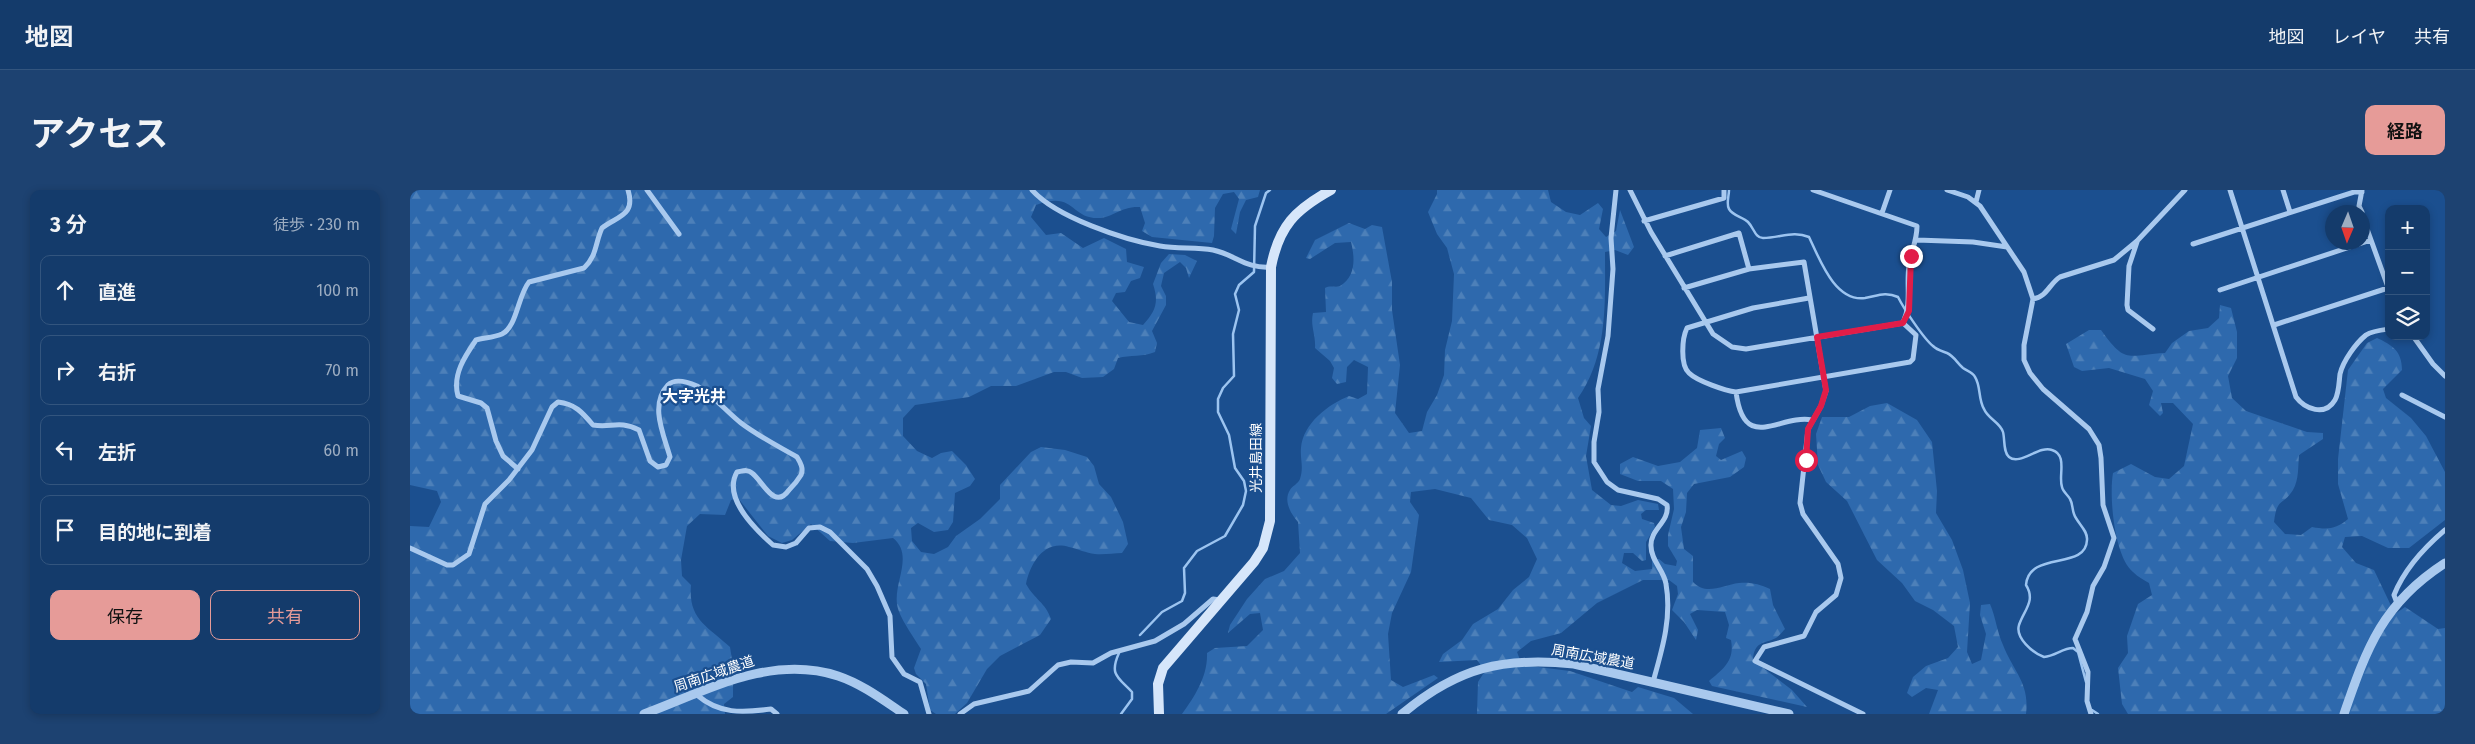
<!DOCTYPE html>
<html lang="ja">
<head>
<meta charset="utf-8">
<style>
  :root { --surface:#143b6b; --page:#1d4271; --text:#f1f3f6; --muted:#9dadc1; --line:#33557e; --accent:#e69b98 }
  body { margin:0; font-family:"Fira Sans","Noto Sans JP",sans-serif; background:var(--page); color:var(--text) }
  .controls { position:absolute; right:15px; top:15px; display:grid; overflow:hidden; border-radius:10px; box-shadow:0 2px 8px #0003 }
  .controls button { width:45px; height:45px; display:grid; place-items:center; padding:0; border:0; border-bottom:1px solid var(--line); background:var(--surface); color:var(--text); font:25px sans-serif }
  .compass { position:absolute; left:1915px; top:15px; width:45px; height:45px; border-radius:50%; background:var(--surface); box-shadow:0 2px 8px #0003; rotate:182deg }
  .stop { position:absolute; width:15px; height:15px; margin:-11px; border:4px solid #e11d48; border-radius:50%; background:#fff }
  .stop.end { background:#e11d48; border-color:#fff; box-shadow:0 1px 5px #0008 }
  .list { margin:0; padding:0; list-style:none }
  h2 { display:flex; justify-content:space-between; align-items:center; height:65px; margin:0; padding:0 20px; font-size:21px }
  h2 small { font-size:16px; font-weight:400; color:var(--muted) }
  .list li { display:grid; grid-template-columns:32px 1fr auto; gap:15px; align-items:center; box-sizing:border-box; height:70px; margin:0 10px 10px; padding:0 10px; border:1px solid var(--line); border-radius:10px }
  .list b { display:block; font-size:19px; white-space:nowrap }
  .list em { font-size:16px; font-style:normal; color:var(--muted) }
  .actions { display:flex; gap:10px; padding:15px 20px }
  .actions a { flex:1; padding:11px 0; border:1px solid var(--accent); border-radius:10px; text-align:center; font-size:18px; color:var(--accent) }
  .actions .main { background:var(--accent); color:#111 }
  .icon { flex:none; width:28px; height:28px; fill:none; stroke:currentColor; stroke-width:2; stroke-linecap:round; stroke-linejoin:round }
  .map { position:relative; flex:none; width:2035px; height:524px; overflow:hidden; border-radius:10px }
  header { display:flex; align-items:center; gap:30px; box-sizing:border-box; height:70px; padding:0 25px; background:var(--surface); border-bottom:1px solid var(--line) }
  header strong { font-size:24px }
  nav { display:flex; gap:28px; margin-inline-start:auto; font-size:18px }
  .intro { display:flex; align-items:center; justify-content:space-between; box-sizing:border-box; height:120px; padding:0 30px }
  h1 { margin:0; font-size:35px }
  .button { padding:12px 22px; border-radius:10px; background:var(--accent); color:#111; font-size:18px; font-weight:700 }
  main { display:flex; gap:30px; padding:0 30px }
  aside { flex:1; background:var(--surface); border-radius:10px; box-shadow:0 2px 8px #0003 }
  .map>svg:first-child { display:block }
  .forest { fill:url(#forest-firs) }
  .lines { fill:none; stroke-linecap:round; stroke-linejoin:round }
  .stream { stroke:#9cc4f0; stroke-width:2.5 }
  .minor { stroke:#a9c9ee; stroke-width:5 }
  .tertiary { stroke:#a9c9ee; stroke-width:9 }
  .secondary { stroke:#d6e6fa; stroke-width:10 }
  .route { stroke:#e11d48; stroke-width:6 }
  .labels { text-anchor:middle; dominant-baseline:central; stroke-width:4.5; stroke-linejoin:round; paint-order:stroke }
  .street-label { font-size:14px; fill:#fff; stroke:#1b4f8f }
  .quarter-label { font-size:16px; font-weight:bold; fill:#fff; stroke:#1b4f8f }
</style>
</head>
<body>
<header>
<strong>地図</strong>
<nav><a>地図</a><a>レイヤ</a><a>共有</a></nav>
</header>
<div class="intro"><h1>アクセス</h1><a class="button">経路</a></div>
<main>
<aside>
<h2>3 分<small>徒歩 · 230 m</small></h2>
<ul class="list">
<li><svg class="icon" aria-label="ahead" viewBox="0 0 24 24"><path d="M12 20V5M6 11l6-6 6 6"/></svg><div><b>直進</b></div><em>100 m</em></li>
<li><svg class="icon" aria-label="right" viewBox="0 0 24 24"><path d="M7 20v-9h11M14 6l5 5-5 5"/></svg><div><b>右折</b></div><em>70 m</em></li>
<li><svg class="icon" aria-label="left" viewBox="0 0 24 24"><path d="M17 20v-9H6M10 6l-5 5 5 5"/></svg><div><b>左折</b></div><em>60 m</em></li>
<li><svg class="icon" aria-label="arrive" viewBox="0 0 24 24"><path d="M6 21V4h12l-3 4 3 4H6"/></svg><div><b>目的地に到着</b></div></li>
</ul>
<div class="actions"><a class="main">保存</a><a>共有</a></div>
</aside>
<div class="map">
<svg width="2035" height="524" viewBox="0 0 2035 524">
  <defs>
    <pattern id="forest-firs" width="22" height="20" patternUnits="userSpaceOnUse" patternTransform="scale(1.25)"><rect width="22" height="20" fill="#2e69ad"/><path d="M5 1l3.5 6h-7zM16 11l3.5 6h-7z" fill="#4d80b9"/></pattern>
  </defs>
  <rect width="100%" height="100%" fill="#1b4f8f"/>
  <path class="forest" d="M0 0H850L848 7 836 10 830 22 826 44 821 39 829 9 824 2 813 4 805 18 804 46 802 53 742 47 732 41 735 33 730 17C711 16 702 28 689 28 660 29 665 0 626 15L621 27 636 45 651 43 673 58 694 48 716 59 717 72 734 77 730 88 721 91 715 102 706 103 702 111 719 132 733 135C746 121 749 112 743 94L751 73 759 64 775 65 787 71 779 88 776 78 770 72 754 83 751 96 756 106V115L742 141 747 153 745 162C733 167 720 165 708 168L704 179 693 187 672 188 656 182H644L606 196H581L559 207 505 215 493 228V246L507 261 522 268 531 263 542 261 556 275 565 289 560 296 545 303 543 332 538 340 524 342 508 333 501 338 502 351 511 362 524 364 538 357 546 346 570 329 590 309V295L621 262 631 257 655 260 677 267 684 276 689 294 701 307 713 332 718 354 712 363C703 363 694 365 685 364 676 363 668 359 659 357 634 349 620 374 616 394 625 410 635 412 641 429L630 445 590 466 577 479 557 513 545 524H526L520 520 516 494 506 484 504 478 511 459C505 449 488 426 487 414 484 391 504 365 483 348L443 353 420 351 401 334 382 350 372 353 358 346 328 308 321 310 315 325 290 324 277 336 271 370 272 386 281 395C278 429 297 436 320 457L323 476V507L314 514 315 524H0V336L19 337 31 312 27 301 0 295Z
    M1027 0H1138L1141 12 1156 22 1170 25 1188 13 1193 19 1189 39 1196 47 1206 41 1210 20 1224 57 1218 65 1205 60 1195 62C1195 113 1198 165 1168 208L1174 228 1181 236 1176 266 1182 300 1201 315 1211 316 1228 310 1248 314 1249 320H1236L1231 324 1232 329 1244 333 1245 337 1236 352V370L1232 371 1223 363H1214L1212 373 1225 381 1242 379V369H1249L1255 374 1266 376 1267 371 1258 356V345L1264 319 1263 299 1251 291H1228L1210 284V274L1223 267 1248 276 1270 272 1287 258 1290 240 1311 238 1315 248 1309 254 1306 266 1311 270 1332 261 1336 268 1334 277 1320 287 1284 294 1277 303 1276 322 1271 337 1274 359 1283 366V392C1296 406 1313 395 1329 393 1341 392 1349 394 1360 399L1363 415 1375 439C1373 441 1369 446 1366 448 1354 454 1344 451 1343 470L1382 500 1397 517 1302 496 1299 491C1313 479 1325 471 1321 450L1316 448 1319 435 1315 422 1287 420 1280 424 1288 440 1286 450 1274 432 1262 420 1268 404 1267 396 1259 390H1233L1187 413 1151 443 1121 451 1107 462 1112 475 1160 481 1222 502 1228 497 1264 508 1283 524H1067L1068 492 1075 481 1067 470 1029 472 1033 464 1052 450 1063 434 1088 419 1103 400 1119 387 1127 369 1117 348 1102 335 1079 330 1061 308 1025 299 1001 302 1000 312 1009 325 1001 382 982 423 978 444 981 490 993 497 1024 485 1028 488 976 524H772C785 506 798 486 797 463L805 458 837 456 853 440 850 423 840 424 818 443 820 435 837 409 855 389 874 381 890 363 888 332C881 324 873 311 880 300 882 296 888 294 890 289 894 277 890 269 891 258 893 233 919 214 939 206L948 209 957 204 958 177 944 170 937 177 936 192 927 194 922 188 924 178 920 171 905 158C906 145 900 136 903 123L916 122 915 98C920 95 926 98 930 96 946 86 945 68 941 52L925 53 900 69 896 68 905 50 939 33 955 39 962 35 972 37 982 92V120L990 175 985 223 999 243 1012 241 1017 222 1027 205 1034 185 1035 160 1042 131 1044 84 1037 58 1027 44 1018 22 1027 4Z
    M1810 115 1821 118 1827 142V168L1818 186 1822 208 1836 221 1897 242 1913 243V249L1889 265C1888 276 1889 290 1883 300 1872 317 1867 307 1864 332L1875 344 1891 345 1902 337C1918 340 1926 339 1938 329L1928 294V269L1938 180 1957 153 1967 148C1982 155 1992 161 1992 180L1973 199 1976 208 2001 228 2016 246 2035 282V330L1999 358H1978L1952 346 1935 347 1932 357 1946 373 1964 380 1985 424 1995 417 2028 439 2035 438V524H1718L1712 514 1708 478 1718 463 1717 446 1728 414 1742 405 1739 393C1734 390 1728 387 1723 382 1704 366 1699 306 1703 283L1721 274 1745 287 1759 289 1774 276 1783 234 1763 213H1751L1753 223 1750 226 1739 215 1743 201 1735 189 1699 178 1672 181 1664 177 1656 154 1679 140H1691C1716 175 1717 165 1755 163L1762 153 1779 141 1798 138 1809 128Z
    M1477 213 1507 230 1522 252 1527 301 1526 323 1542 350 1553 380 1560 413 1557 462 1562 474 1571 470 1576 444 1570 425 1571 415 1580 414C1586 428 1587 442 1593 455 1603 481 1620 493 1616 524H1519L1528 500 1516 498 1502 507 1497 503 1503 487 1516 476 1538 468 1548 457 1544 436 1523 420 1505 411 1492 393 1467 370 1437 311 1416 292 1408 275 1406 244 1412 227H1439L1460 216Z"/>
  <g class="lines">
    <path class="stream" d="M1319 0C1319 6 1316 14 1319 19 1323 26 1333 27 1338 32 1344 38 1345 48 1353 48 1370 48 1383 40 1399 47 1410 70 1425 112 1455 108 1467 106 1475 101 1488 107 1494 119 1514 149 1523 156 1527 160 1532 161 1537 163 1544 166 1547 173 1553 178 1557 181 1563 182 1565 187 1571 196 1568 209 1574 219 1578 229 1590 232 1593 242 1595 249 1593 262 1599 267 1610 276 1629 255 1642 260 1658 265 1648 286 1652 297 1653 302 1658 305 1660 309 1663 314 1662 319 1664 324 1667 333 1678 340 1677 350 1676 381 1619 360 1616 395 1626 411 1614 420 1609 435 1605 448 1623 463 1634 467 1645 466 1653 458 1663 458L1668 462 1676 492
      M730 445 752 422 772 411 775 403 774 378 787 361 815 346 833 315 836 301 834 291 825 278 819 245 808 222V209L813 198 824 186 823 144 829 120 825 104 829 95 844 82 845 36 856 3 860 0
      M709 463C699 485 708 487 722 502V509L711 524
      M1682 520 1688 524"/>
    <path class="minor" d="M237 0 269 44
      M622 0C646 27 714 50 750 56 768 59 786 57 803 60 826 65 836 79 861 77
      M1206 0 1201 48 1203 79 1198 146 1188 199 1189 222 1184 252V272L1197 292 1208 300 1248 309 1257 315C1260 332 1240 339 1241 356 1241 371 1254 380 1256 394 1262 428 1252 460 1243 492
      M1220 0 1241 42 1303 144 1322 157 1336 159 1493 133C1502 112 1496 96 1499 75 1501 61 1507 51 1507 36L1403 0
      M1537 0 1558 7 1570 16 1614 82 1623 109 1614 155V170L1620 183 1633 199 1679 239 1689 255 1691 268 1693 315 1704 348 1694 377 1683 396 1677 422 1665 449 1678 482 1677 511 1681 524
      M1820 0 1886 207C1895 219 1915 227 1925 210 1929 203 1929 192 1930 184 1933 171 1946 153 1956 145 1962 141 1971 140 1979 139
      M1873 0 1880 22
      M1566 12 1569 0
      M1952 22 1949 16 1952 0
      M1472 23 1480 0
      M1952 25 1979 100
      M1234 31 1314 8V0
      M1507 50 1563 52 1597 57
      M1727 52 1719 76 1717 115 1718 120 1743 139
      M1783 54 1944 2H1952
      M1255 66 1329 43 1339 79
      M1274 98 1339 79 1394 72 1416 201 1411 216 1398 239 1390 313 1393 324 1428 374 1431 388 1426 405 1406 422 1394 446 1354 457 1345 471 1453 524
      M1810 100 1961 50
      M1399 108 1343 118 1277 138C1272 148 1270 175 1279 183 1287 191 1316 201 1326 202L1500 172 1503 169 1506 145 1493 133
      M1623 109C1637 107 1639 94 1650 87L1704 70 1727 51 1775 0
      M1864 135 1978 98
      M2003 146 2023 174 2035 186
      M1326 202C1334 264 1369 224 1402 230
      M1992 205 2035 227
      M108 279 93 266 86 251 77 218 71 213 48 206C42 185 55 166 66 150 74 148 85 147 92 144 107 137 108 105 119 92L174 78C187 66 185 53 192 38 207 26 226 26 218 0
      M0 358 37 375H43L59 364 75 314 99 290 122 260 142 217 148 212C165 214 172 222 183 235 202 238 209 230 229 240L240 271 248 277 256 275 260 267C254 245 239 215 258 195 265 188 278 192 287 196 303 205 317 222 331 233 348 246 368 256 387 267 390 272 394 278 391 285 388 290 383 296 379 300 364 321 353 291 342 283 337 279 333 281 327 282 312 308 346 340 363 355L376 357 386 353 399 338 410 337 420 342 457 379 467 396 480 426 482 467 494 484 510 492 519 524
      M1987 413 1984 405C1994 380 2015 357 2035 340
      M287 505C309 524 332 523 361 519L367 524
      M550 524 564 514 619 501 648 475 661 472 683 473 701 463 745 451 774 434 803 409 810 410"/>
    <path class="tertiary" d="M234 524C296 501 360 464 428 486 452 494 473 510 494 524
      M992 524C1048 477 1093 467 1164 474L1379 524
      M1934 524C1957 457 1973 413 2035 373"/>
    <path class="secondary" d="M749 524 748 494 753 478 844 372 853 358 860 331 861 77C869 36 885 20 921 0"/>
  </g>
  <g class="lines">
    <path class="route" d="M1396 270 1398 239 1411 216 1416 200 1407 147 1493 133 1499 121 1501 66"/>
  </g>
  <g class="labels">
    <g class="street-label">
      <text transform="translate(846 268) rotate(-90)">光井島田線</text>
      <text transform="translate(1183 467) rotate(10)">周南広域農道</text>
      <text transform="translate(304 484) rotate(-19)">周南広域農道</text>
    </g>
    <g class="quarter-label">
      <text x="284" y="206">大字光井</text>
    </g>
  </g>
</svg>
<div class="controls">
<button>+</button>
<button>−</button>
<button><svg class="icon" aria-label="layers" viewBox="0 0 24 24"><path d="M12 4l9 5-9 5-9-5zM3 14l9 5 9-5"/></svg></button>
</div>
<svg class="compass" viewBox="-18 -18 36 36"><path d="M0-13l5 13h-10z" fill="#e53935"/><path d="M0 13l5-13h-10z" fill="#9dadc1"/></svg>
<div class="stop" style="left:1396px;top:270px"></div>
<div class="stop end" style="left:1501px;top:66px"></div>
</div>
</main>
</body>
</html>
